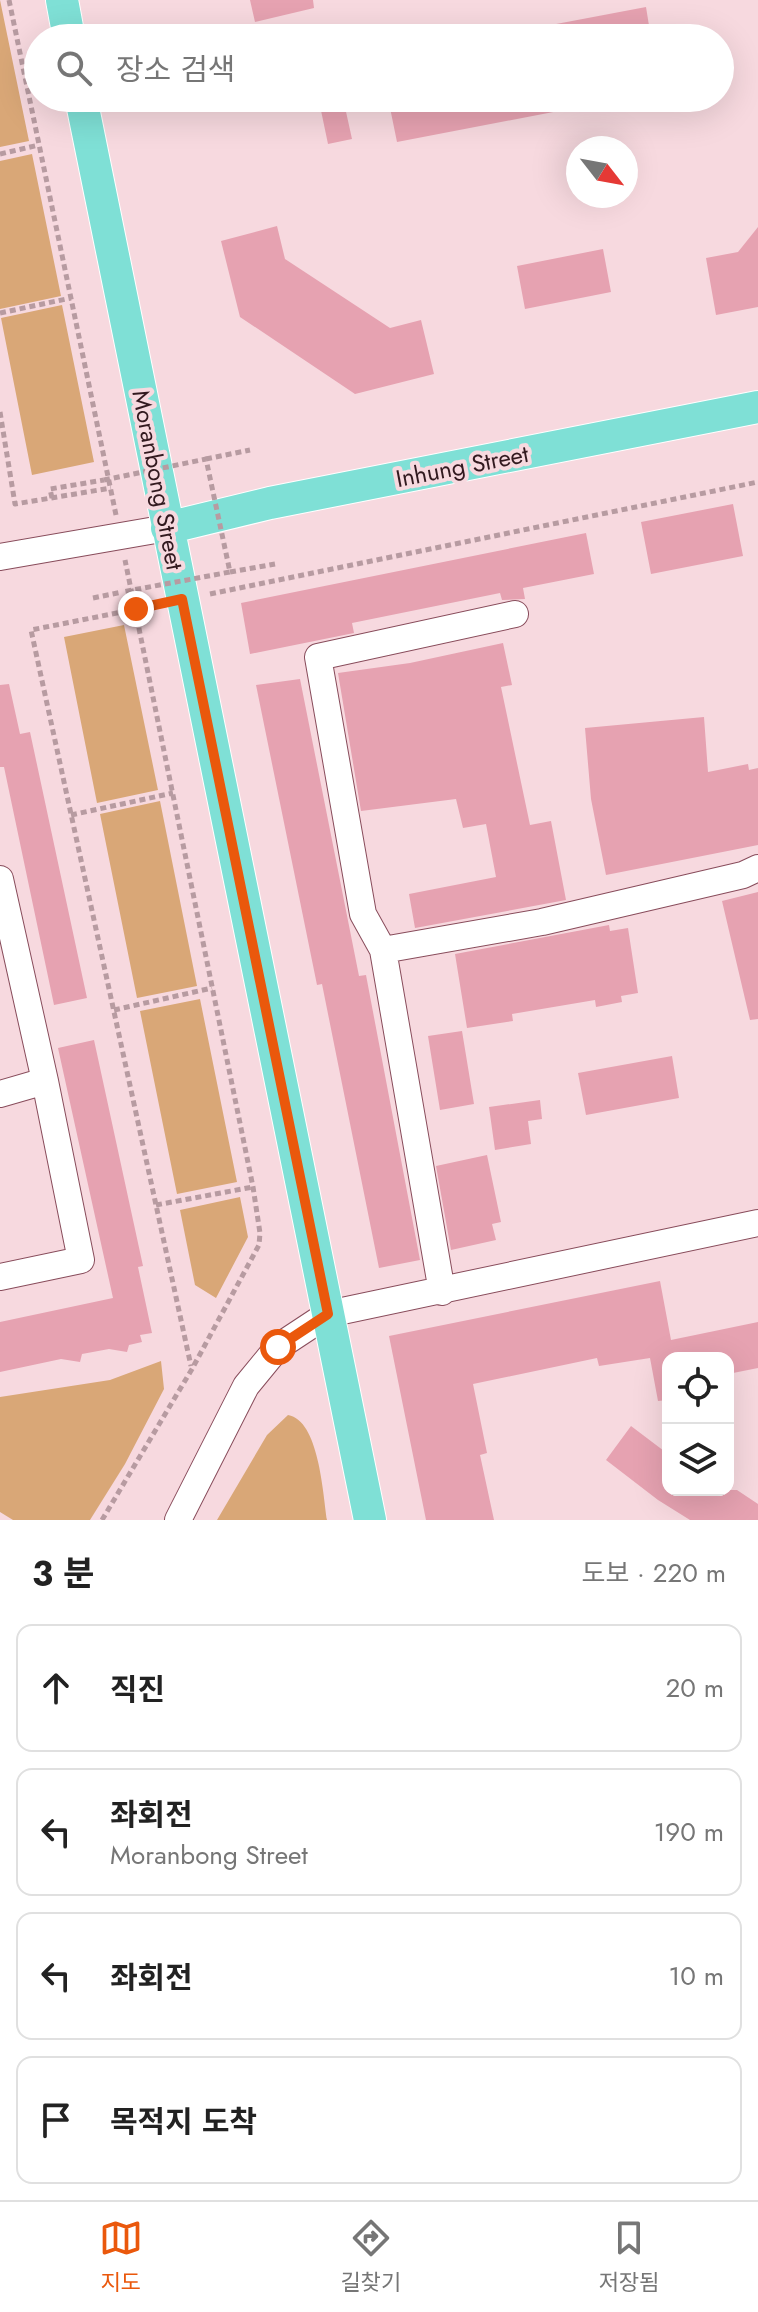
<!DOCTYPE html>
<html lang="ko">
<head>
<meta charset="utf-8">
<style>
  :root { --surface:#fff; --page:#f2f2f2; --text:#222; --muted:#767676; --line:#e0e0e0; --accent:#ea580c }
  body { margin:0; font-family:Jost,"Noto Sans KR",sans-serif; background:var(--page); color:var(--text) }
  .controls { position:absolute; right:24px; bottom:24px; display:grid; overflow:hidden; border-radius:16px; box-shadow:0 8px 32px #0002 }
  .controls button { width:72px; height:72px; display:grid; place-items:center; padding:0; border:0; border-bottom:2px solid var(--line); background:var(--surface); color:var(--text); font:40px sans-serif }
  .compass { position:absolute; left:566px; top:136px; width:72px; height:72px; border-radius:50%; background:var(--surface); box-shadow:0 8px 32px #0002; rotate:121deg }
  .stop { position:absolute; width:24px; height:24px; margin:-18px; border:6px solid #ea580c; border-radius:50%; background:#fff }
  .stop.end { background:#ea580c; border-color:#fff; box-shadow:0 2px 8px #0008 }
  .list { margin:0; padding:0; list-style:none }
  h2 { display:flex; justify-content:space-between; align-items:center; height:104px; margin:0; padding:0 32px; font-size:34px }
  h2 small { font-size:26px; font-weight:400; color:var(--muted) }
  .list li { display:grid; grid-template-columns:52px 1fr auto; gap:24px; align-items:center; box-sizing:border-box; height:128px; margin:0 16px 16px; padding:0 16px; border:2px solid var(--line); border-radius:16px }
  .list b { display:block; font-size:30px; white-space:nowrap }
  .list p { margin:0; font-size:26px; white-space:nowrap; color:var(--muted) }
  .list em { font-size:26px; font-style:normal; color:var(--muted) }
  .icon { flex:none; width:44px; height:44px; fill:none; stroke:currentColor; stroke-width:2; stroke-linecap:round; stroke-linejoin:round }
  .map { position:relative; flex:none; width:758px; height:1520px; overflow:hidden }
  .search { position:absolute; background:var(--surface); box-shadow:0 8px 32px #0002; left:24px; right:24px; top:24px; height:88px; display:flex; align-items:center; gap:20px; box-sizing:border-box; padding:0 28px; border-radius:44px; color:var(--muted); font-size:30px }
  .sheet { height:680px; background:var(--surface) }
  nav { display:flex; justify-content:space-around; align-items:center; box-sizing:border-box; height:112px; border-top:2px solid var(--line); background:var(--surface); font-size:22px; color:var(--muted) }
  nav a { display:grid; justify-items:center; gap:4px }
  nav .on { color:var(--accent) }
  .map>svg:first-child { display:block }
  .green { fill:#d9a777 }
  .building { fill:#e6a2b1 }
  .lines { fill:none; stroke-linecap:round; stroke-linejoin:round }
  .minor-casing { stroke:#884c5b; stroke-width:28 }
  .major-casing { stroke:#fff; stroke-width:34 }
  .path { stroke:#b79ba1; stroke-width:5; stroke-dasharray:6 4; stroke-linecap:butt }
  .minor { stroke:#fff; stroke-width:26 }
  .major { stroke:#7fe0d6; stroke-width:32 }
  .path-bridge { stroke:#b79ba1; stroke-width:5; stroke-dasharray:6 4; stroke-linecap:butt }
  .route { stroke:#ea580c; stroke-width:10 }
  .labels { text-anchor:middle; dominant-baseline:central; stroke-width:8; stroke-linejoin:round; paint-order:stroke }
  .street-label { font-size:24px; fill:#32191f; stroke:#f7d9df }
</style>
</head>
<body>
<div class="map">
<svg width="758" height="1520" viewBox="0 0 758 1520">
  <rect width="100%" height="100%" fill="#f7d9df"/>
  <path class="green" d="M0 0 29 141 0 147Z
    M32 154 61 296 0 309V161Z
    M62 305 94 462 32 475 1 318Z
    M124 625 158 790 97 803 64 637Z
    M160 801 197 986 137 998 100 814Z
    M200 999 237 1182 177 1194 140 1011Z
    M240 1197 248 1237 216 1298 195 1285 180 1210Z
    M161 1361 164 1389 125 1464 90 1520H13L0 1512V1397L110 1380Z
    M288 1415C319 1420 323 1494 327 1520H217L267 1435Z"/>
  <path class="building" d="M250 0H313L314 8 255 22Z
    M646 7 651 38H536L535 28Z
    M334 98H343L352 139 328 144 319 101Z
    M388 98H573L574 108 397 142Z
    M277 226 285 259 390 328 421 320 434 374 355 394 240 317 221 241Z
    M758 227V307L716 315 706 258 738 252Z
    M603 249 611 292 525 309 517 266Z
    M733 504 743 556 651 574 641 522Z
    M586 533 594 574 523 588 525 599 502 600 500 593 352 623 354 633 250 654 241 603Z
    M503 643 512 685 501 687 530 825 551 821 566 900 415 928 409 894 496 877 486 824 463 828 456 799 361 811 338 673 410 663Z
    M300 679 359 976 366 975 420 1260 379 1268 322 984 317 985 256 685Z
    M9 684 20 734 30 732 87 998 54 1005 4 767H0V685Z
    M704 717 708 772 748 764 749 770 758 768V845L606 875 591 799 585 728Z
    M758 892V1019L750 1020 722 901Z
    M609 925 610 931 628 928 638 993 621 996 622 1002 596 1007 595 1000 512 1014 513 1021 467 1028 455 954Z
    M462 1031 474 1104 440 1110 428 1036Z
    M94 1040 143 1266 138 1267 152 1333 140 1335 142 1342 129 1345 127 1352 109 1349 82 1354 80 1362 61 1359 0 1372V1322L113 1298 58 1048Z
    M672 1056 679 1098 586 1115 578 1073Z
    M540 1100 542 1119 528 1121 531 1144 495 1150 489 1107Z
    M487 1155 501 1222 492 1224 496 1240 451 1250 436 1166Z
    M660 1281 671 1340 758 1322V1368L728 1374V1358H668V1400L658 1401 650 1358 599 1366 597 1358 473 1384 487 1453 480 1455 494 1520H426L389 1336Z
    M631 1426 668 1454V1490H737L758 1504V1520H690L658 1500 606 1460Z"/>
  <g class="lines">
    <defs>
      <path id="minor" d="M0 557 167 528
        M0 879 45 1081 81 1260 0 1277
        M383 950 542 922 743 875 758 868
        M0 1094 45 1081
        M442 1292 383 950 363 914 318 657 515 614
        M178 1520 246 1386 278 1347 328 1314 758 1223"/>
      <path id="major" d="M62 0 69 38
        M81 98 370 1520
        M167 528 270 503 758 407"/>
    </defs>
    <use href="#minor" class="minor-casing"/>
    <use href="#major" class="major-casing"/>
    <path class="path" d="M9 0 116 515
      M0 154 39 145
      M0 313 71 298
      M0 412 15 504 111 488
      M206 459 250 450
      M52 498 50 489 104 480
      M230 572 275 564
      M210 594 758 482
      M93 598 122 592
      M157 605 31 630 191 1366
      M71 815 173 793
      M114 1010 212 988
      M156 1205 253 1187
      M102 1520 192 1369 259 1245 260 1233 253 1187 125 560"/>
    <use href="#minor" class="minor"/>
    <use href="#major" class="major"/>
    <path class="path-bridge" d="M104 480 206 459 230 572 122 592"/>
  </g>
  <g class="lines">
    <path class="route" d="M136 609 182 599 328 1314 278 1347"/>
  </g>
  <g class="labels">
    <g class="street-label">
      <text transform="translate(462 466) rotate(-11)">Inhung Street</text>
      <text transform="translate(158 480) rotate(79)">Moranbong Street</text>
    </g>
  </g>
</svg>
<div class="controls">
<button><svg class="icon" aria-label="locate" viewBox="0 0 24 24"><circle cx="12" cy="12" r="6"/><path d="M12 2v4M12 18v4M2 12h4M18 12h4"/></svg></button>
<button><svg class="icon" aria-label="layers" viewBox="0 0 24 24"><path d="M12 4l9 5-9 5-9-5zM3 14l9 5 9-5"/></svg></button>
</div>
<svg class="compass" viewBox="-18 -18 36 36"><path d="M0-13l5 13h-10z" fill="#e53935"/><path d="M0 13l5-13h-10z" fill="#767676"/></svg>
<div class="stop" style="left:278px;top:1347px"></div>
<div class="stop end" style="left:136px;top:609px"></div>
<div class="search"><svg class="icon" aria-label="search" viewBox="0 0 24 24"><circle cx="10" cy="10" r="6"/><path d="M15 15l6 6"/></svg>장소 검색</div>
</div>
<section class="sheet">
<h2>3 분<small>도보 · 220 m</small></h2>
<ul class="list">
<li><svg class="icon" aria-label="ahead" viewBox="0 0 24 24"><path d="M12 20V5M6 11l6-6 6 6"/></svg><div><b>직진</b></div><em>20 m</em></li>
<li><svg class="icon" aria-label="left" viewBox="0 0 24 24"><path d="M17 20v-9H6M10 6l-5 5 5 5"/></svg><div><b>좌회전</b><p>Moranbong Street</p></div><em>190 m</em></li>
<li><svg class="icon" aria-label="left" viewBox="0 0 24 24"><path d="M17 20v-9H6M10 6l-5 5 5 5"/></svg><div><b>좌회전</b></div><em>10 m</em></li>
<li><svg class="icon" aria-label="arrive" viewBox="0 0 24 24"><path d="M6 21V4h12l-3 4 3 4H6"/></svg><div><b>목적지 도착</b></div></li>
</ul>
</section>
<nav>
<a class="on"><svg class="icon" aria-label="map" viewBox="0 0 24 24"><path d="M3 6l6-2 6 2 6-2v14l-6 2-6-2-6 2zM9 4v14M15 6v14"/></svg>지도</a>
<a><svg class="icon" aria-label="directions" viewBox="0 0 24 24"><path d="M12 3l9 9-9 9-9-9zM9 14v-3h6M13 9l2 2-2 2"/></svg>길찾기</a>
<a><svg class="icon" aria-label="saved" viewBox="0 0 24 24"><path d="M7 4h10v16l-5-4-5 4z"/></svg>저장됨</a>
</nav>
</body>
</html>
